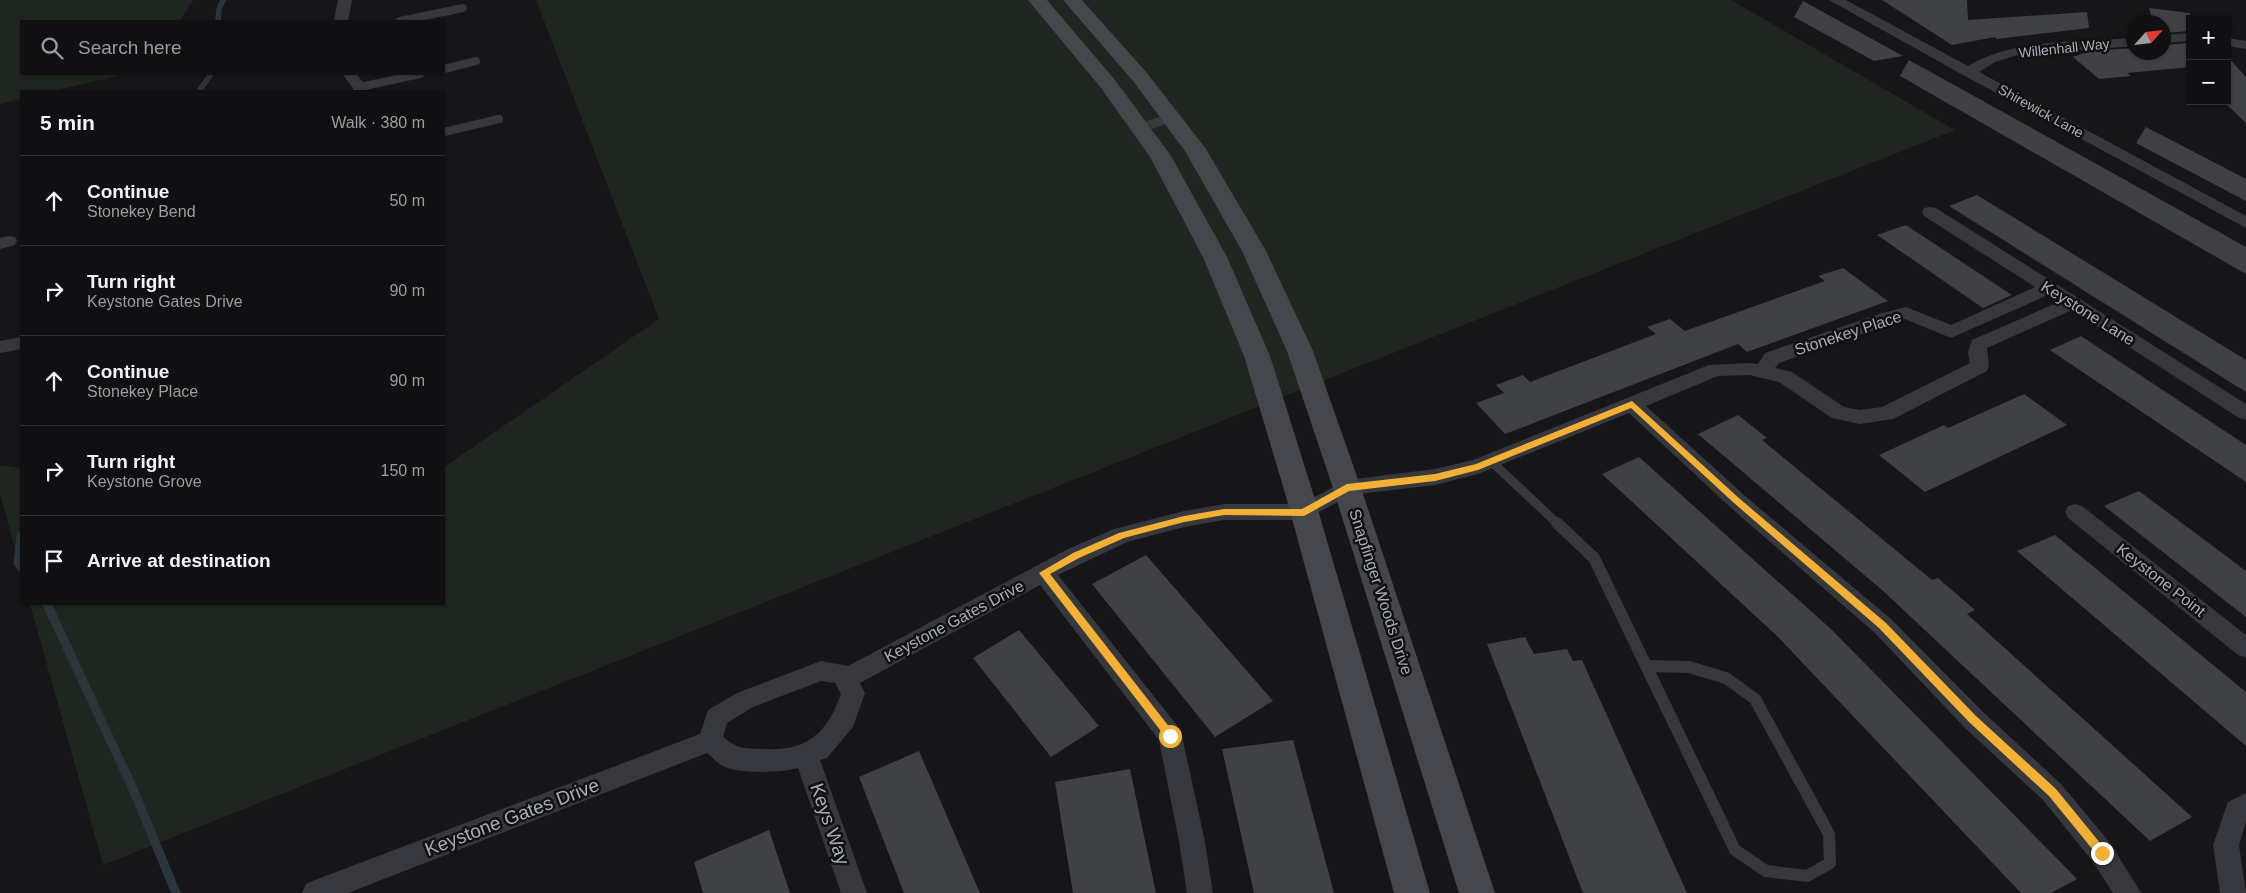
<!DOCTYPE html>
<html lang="en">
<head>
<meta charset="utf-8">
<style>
  :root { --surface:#101012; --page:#19191b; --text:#f1f3f6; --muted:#9c9d9f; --line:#303032 }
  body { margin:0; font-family:Helvetica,sans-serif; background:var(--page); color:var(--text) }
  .controls { position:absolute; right:15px; top:15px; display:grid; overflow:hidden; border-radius:0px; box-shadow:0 1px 4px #0004 }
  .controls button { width:45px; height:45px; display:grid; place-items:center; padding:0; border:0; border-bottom:1px solid var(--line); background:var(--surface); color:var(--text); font:25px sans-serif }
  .compass { position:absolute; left:2126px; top:15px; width:45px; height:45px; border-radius:50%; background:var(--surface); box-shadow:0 1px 4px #0004; rotate:63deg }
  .stop { position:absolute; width:15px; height:15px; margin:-11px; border:4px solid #f2b134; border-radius:50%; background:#fff }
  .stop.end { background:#f2b134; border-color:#fff; box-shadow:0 1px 5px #0008 }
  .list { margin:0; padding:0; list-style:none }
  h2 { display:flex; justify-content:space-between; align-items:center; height:65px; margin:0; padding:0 20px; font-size:21px }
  h2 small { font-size:16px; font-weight:400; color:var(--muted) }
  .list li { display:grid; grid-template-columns:32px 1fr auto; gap:15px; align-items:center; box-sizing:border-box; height:90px; padding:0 20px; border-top:1px solid var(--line) }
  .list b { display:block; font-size:19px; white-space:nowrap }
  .list p { margin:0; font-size:16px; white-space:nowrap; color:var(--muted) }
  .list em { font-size:16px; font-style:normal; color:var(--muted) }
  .icon { flex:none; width:28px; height:28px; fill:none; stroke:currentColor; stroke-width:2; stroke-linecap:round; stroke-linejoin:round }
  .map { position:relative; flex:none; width:2246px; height:893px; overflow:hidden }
  .search { position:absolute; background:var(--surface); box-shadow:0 1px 4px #0004; left:20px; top:20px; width:425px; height:55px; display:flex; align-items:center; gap:12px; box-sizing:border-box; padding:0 18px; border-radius:0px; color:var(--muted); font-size:19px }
  .panel { position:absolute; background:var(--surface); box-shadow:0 1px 4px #0004; left:20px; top:90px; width:425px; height:515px; border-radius:0px }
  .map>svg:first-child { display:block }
  .green { fill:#1e261f }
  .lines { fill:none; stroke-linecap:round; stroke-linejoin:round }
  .stream-far1 { stroke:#2c353c; stroke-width:5.5 }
  .stream { stroke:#2c353c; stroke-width:9 }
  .building { fill:#404145 }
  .service-far2 { stroke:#37383d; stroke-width:8 }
  .service-far1 { stroke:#37383d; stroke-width:9 }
  .service { stroke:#37383d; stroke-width:12 }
  .minor { fill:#37383d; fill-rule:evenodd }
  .secondary { fill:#45474d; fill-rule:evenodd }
  .route { fill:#f2b134 }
  .labels { text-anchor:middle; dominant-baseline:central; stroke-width:5; stroke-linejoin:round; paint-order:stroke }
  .far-street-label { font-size:14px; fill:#a8adb8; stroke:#111113 }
  .street-label { font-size:16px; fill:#a8adb8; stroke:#111113 }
  .near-street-label { font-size:19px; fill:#a8adb8; stroke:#111113 }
</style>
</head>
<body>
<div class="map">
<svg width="2246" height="893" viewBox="0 0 2246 893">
  <rect width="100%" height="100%" fill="#161618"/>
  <path class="green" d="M0 0H193L180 21H21V74H126L53 91H21V99L0 104Z
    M536 0H1731L1955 130 103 865 30 604H444V467L659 319Z
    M0 465 21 468V571L0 494Z"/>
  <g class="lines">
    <path class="stream-far1" d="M218 21 219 9 223 0
      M199 91 211 74"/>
    <path class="stream" d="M21 536 18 563 21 567
      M47 604 133 789 176 893"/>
  </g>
  <path class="building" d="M1882 0H1967L1968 20 2087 12 2089 28 1997 39 1995 37 1952 45Z
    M1803 1 1903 56 1874 61 1794 17Z
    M2149 8 2190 13V31L2164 33V22H2153Z
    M2190 43V67L2127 73 2131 76 2099 79 2073 57 2090 51 2134 48V52H2164V45Z
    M2227 56 2246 77V123L2227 105Z
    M1909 60 2246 247V274L1900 76Z
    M2146 127 2246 179V201L2136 143Z
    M1977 195 2246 360V392L1949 206Z
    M1906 225 2012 295 1983 308 1877 235Z
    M1843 268 1888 301 1747 352 1738 344 1505 434 1476 403 1504 393 1496 385 1523 375 1530 382 1656 334 1647 327 1670 319 1685 331 1825 281 1818 276Z
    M2081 336 2246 445V482L2050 350Z
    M2024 394 2067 425 1925 492 1879 455 1944 425 1948 428Z
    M1738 415 1767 438 1762 440 1932 580 1938 578 1975 610 1967 614 2192 817 2150 841 1882 590 1698 434Z
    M1639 457 1832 630 2077 879 2051 893H2021L1777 636 1602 474Z
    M2139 491 2246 571V617L2104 506Z
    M2055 535 2246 692V746L2017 551Z
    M1146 555 1273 701 1215 737 1092 584Z
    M1019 630 1099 726 1051 757 973 658Z
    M1525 637 1534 654 1567 649 1573 661 1582 660 1687 893H1583L1487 644Z
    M1293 740 1334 893H1254L1222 749Z
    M919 751 980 893H904L859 777Z
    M1130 769 1156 893H1073L1055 782Z
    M769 830 790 893H703L694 862Z"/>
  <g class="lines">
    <path class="service-far2" d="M400 21 463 8
      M444 69 476 61
      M360 87 420 74
      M444 132 499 119"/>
    <path class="service-far1" d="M1491 461 1559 525"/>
    <path class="service" d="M1557 523 1594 558 1735 850 1766 871 1807 876 1830 863 1829 834 1755 699 1726 678 1689 667 1647 666"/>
    <path class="minor" d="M338 0H352L348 21H334Z
      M1829 0H1846L1968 66C2015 38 2080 42 2134 38V46L2018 55 1995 62 1979 72 2246 216V228L1963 75Z
      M2190 33V41L2164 43V35Z
      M2227 38 2246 41V49L2227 46Z
      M342 74H356L367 87V91H353V88Z
      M1171 113 1176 115 1179 118 1176 121 1139 133 1134 131 1131 128 1134 125Z
      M1930 207 1936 208 2246 404V420L2239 418 2072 310 1987 348 1989 366 1987 371 1893 419 1860 424 1832 418 1779 382 1749 375 1718 376 1646 406 1744 495 1891 619 1982 711 2061 784 2111 844 2141 893H2113L2093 862 2043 800 1964 727 1875 633 1730 507 1629 413 1478 474 1435 485 1351 495 1304 520H1224L1184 527 1127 542 1058 575 1179 728 1182 736 1205 842 1213 893H1187L1179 842 1159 740 1040 585 860 683 865 693 853 727 827 758 820 760 867 893H841L798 768C784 773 736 774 723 766 717 763 712 757 707 753L348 893H302L306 884 315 880 700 734 708 710 737 693 821 661 848 666 1068 549 1114 529 1184 511 1224 504H1301L1347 480 1435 469 1473 460 1709 365 1749 363 1758 364 1765 353 1879 314 1906 307 1951 325 2035 287 1924 216 1922 212 1924 208ZM2048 295 2059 302 1972 340 1968 352 1970 363 1882 407 1860 410 1844 407 1792 372 1775 368 1779 363 1905 319 1951 338ZM821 681 835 683 841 694C826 735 807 751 763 749 743 748 740 750 723 737L727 723 753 707Z
      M9 236 15 237 17 241 15 245 0 249V238Z
      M21 337V349L0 353V341Z
      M2075 504 2082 506 2246 635V658L2238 655 2068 518 2065 512 2068 506Z
      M2246 793V822L2239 845 2246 893H2220L2213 845 2228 802Z"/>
    <path class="secondary" d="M1028 0H1047L1115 80 1171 156 1227 257 1270 356 1313 493 1430 893H1394L1285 493 1244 356 1203 257 1150 157 1101 88Z
      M1063 0H1082L1147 73 1206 149 1266 251 1313 351 1361 488 1495 893H1459L1333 488 1287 351 1242 251 1185 151 1133 81Z"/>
  </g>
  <path class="route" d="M1632 401 1740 499 1886 623 1976 716 2056 789 2105 849V856H2098L2049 796 1969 722 1879 628 1734 503 1631 408 1478 470 1435 481 1349 491 1304 516 1224 515 1184 522 1124 538 1079 558 1050 574 1174 733V739L1170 741 1167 739 1039 573 1073 553 1119 533 1184 516 1224 509H1302L1347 484 1435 474 1476 464Z"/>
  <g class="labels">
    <g class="far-street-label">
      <text transform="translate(2064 48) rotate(-6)">Willenhall Way</text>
      <text transform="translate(2041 111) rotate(29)">Shirewick Lane</text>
    </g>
    <g class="street-label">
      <text transform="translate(2088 313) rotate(32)">Keystone Lane</text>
      <text transform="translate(1848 333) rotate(-18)">Stonekey Place</text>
      <text transform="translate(2161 580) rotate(38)">Keystone Point</text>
      <text transform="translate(1381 592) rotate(72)">Snapfinger Woods Drive</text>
      <text transform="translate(954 621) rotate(-28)">Keystone Gates Drive</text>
    </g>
    <g class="near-street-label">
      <text transform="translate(512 817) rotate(-21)">Keystone Gates Drive</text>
      <text transform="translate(830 824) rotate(71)">Keys Way</text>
    </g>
  </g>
</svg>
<div class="controls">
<button>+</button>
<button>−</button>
</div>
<svg class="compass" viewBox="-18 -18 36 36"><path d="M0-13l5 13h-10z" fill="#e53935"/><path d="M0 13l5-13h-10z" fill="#9c9d9f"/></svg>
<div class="stop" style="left:1170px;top:736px"></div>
<div class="stop end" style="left:2102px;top:853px"></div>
<div class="search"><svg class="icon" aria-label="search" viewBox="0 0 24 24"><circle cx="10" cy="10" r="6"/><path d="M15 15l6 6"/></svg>Search here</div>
<section class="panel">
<h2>5 min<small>Walk · 380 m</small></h2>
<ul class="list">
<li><svg class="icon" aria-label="ahead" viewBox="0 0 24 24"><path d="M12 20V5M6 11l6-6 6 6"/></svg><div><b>Continue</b><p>Stonekey Bend</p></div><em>50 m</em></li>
<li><svg class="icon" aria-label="right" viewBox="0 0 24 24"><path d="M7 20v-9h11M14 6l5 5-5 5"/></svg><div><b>Turn right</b><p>Keystone Gates Drive</p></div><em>90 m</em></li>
<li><svg class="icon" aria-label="ahead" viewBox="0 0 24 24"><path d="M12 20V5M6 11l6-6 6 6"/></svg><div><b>Continue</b><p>Stonekey Place</p></div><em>90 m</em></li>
<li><svg class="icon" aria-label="right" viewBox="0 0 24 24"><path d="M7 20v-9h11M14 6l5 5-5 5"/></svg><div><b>Turn right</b><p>Keystone Grove</p></div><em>150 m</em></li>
<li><svg class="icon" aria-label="arrive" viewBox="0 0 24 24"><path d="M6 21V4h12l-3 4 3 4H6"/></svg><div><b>Arrive at destination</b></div></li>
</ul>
</section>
</div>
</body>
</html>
